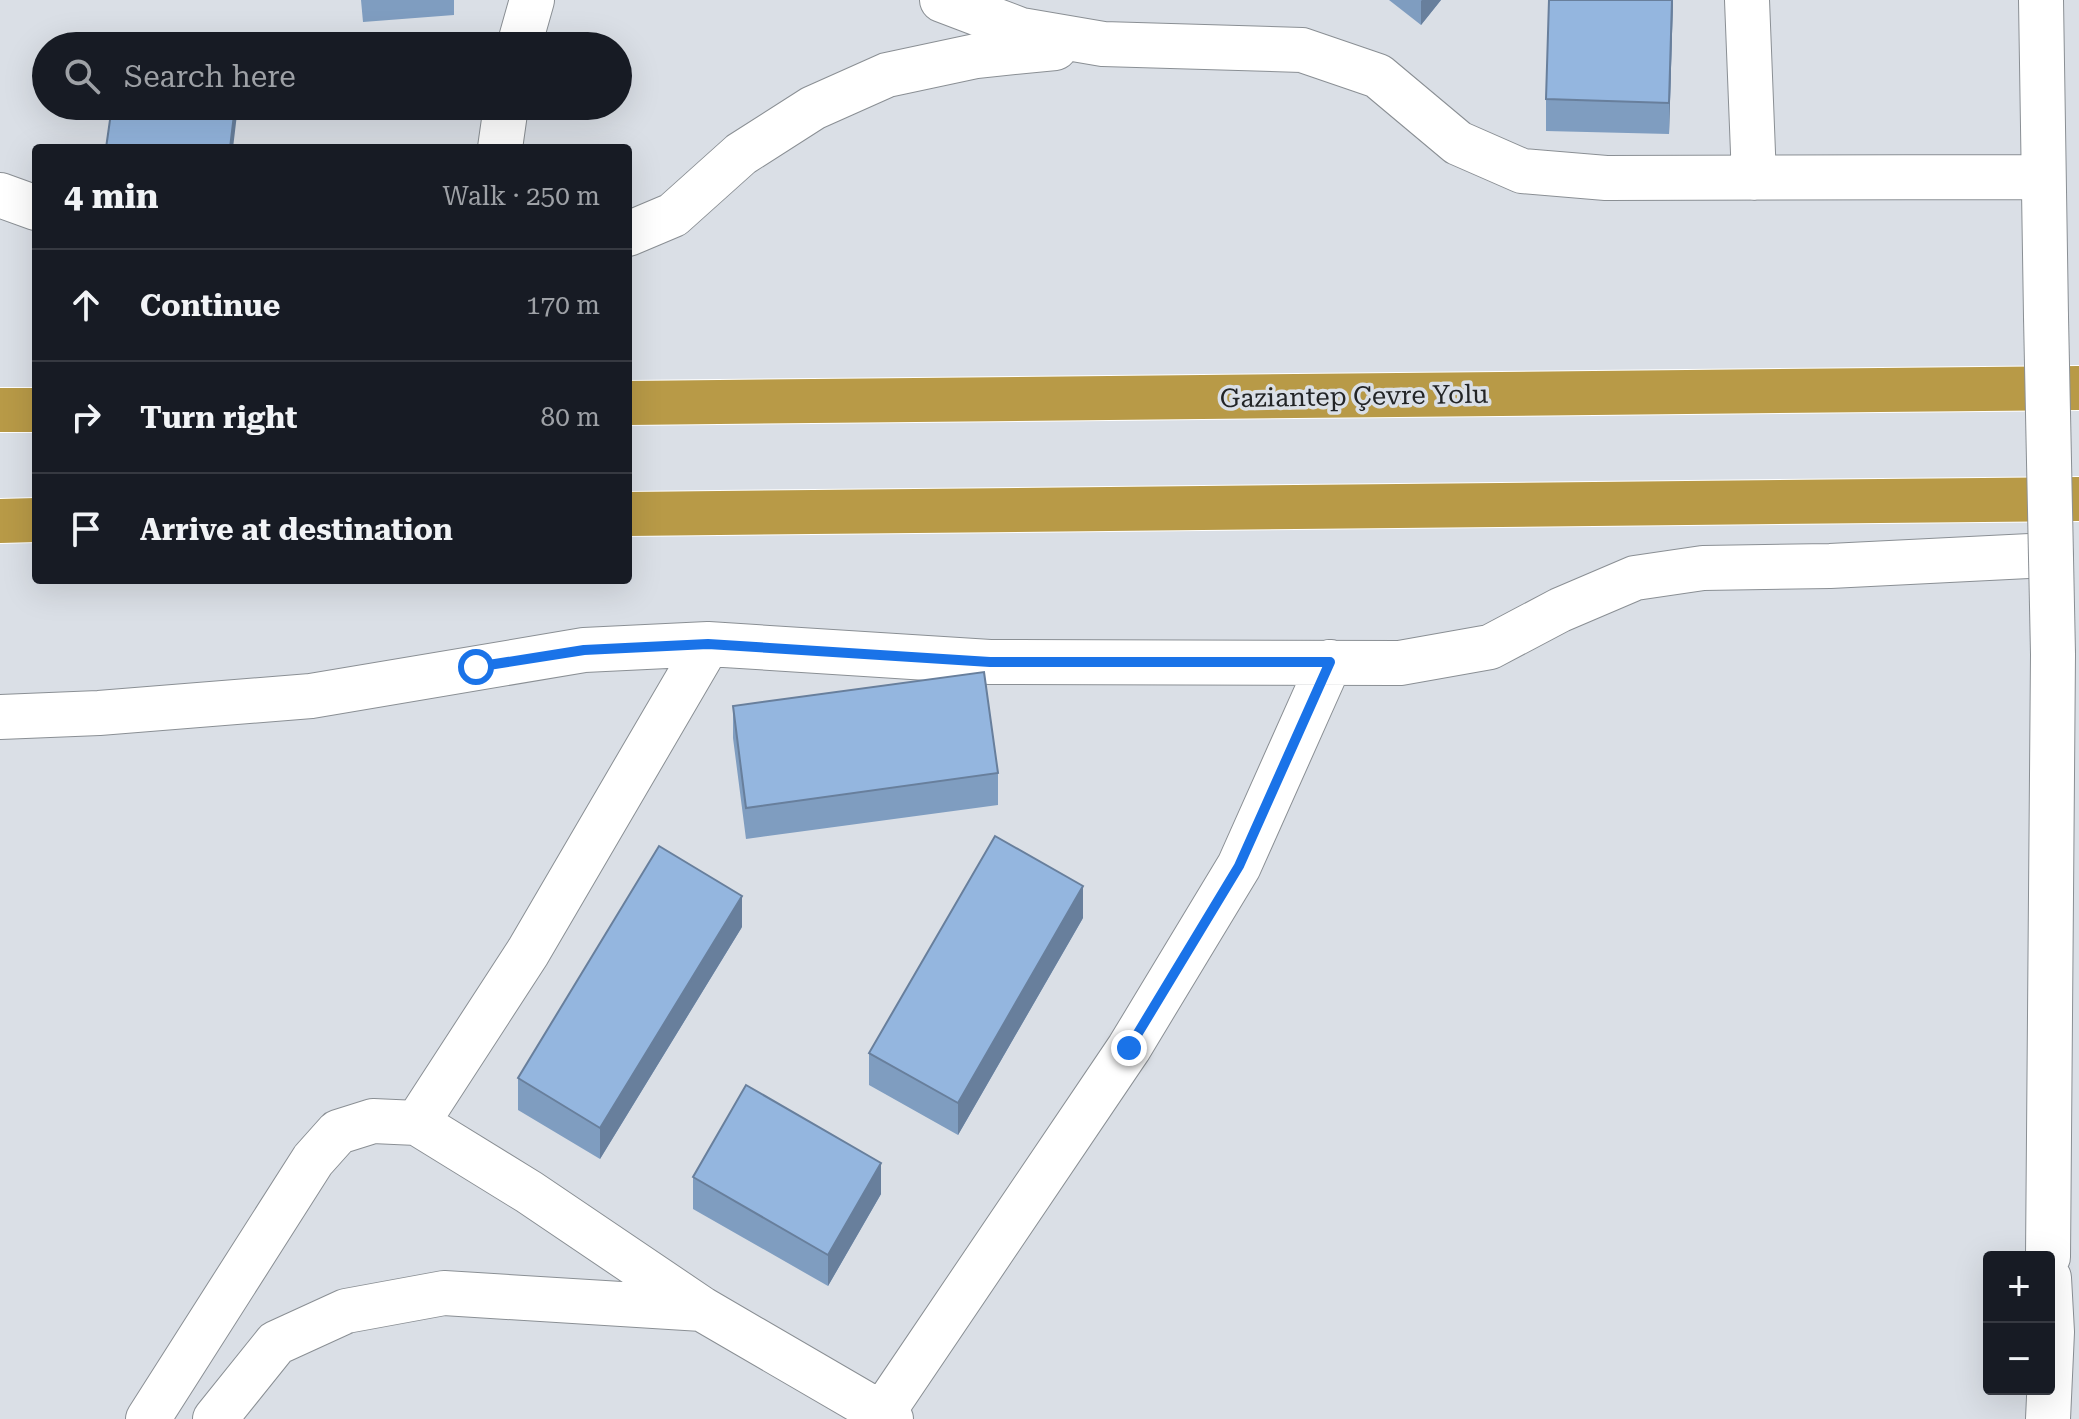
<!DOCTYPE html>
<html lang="en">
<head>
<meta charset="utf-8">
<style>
  :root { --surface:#171b24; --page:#20242c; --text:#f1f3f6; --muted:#9ea1a6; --line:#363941 }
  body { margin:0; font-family:"Roboto Serif",serif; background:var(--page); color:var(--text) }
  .controls { position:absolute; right:24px; bottom:24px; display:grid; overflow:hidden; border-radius:8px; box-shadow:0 8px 32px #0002 }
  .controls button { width:72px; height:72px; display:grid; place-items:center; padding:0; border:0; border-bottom:2px solid var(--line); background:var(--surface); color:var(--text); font:40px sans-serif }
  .stop { position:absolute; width:24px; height:24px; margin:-18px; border:6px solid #1a73e8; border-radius:50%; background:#fff }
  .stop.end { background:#1a73e8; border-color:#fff; box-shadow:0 2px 8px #0008 }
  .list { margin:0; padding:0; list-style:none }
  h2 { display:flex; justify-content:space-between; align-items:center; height:104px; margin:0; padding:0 32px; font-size:34px }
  h2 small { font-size:26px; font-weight:400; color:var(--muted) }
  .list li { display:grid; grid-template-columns:52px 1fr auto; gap:24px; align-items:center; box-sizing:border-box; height:112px; padding:0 32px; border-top:2px solid var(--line) }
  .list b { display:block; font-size:30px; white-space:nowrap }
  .list em { font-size:26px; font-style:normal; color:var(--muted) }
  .icon { flex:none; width:44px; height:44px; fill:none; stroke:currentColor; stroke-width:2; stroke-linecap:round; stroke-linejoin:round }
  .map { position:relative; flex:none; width:2079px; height:1419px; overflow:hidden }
  .search { position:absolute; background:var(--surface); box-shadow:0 8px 32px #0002; left:32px; top:32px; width:600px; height:88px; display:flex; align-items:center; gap:20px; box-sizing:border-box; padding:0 28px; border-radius:44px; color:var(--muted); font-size:30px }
  .panel { position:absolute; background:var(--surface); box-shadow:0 8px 32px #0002; left:32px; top:144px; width:600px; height:440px; border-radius:8px }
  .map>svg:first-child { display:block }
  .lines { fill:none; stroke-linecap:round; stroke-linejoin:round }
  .minor-casing { stroke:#8a8f94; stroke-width:46 }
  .highway-casing { stroke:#fff; stroke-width:46 }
  .minor { stroke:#fff; stroke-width:44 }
  .highway { stroke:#b89a47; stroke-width:44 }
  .minor-bridge-casing { stroke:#8a8f94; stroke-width:46; stroke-linecap:butt }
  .minor-bridge { stroke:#fff; stroke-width:44 }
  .wall { fill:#7f9dc0 }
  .shaded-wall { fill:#687f9c }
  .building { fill:#94b6df; stroke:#687f9c; stroke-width:2 }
  .route { stroke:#1a73e8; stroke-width:10 }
  .labels { text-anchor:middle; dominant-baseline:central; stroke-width:7; stroke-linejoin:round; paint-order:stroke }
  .street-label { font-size:26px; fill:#222426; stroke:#dadfe6 }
</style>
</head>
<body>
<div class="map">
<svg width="2079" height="1419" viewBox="0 0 2079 1419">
  <rect width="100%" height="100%" fill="#dadfe6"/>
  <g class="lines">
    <defs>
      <path id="minor" d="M942 0 1021 30 1103 44 1302 50 1378 76 1458 143 1522 171 1606 178 2042 177
        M1747 0 1754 178
        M2041 0 2046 317
        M519 46 532 0
        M500 148 506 106
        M0 195 36 208
        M628 234 673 215 741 154 813 108 887 75 976 56 1055 48
        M0 717 99 713 311 696 584 650 708 644 990 662 1400 663 1490 647 1560 610 1635 578 1703 568 1830 566 2051 555
        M417 1123 528 952 708 644
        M2048 1257 2053 654
        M883 1412 1129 1048 1239 866 1330 662
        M148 1419 313 1160 338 1132 373 1121 417 1123 529 1192 702 1309 891 1419
        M215 1419 276 1343 346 1311 444 1293 702 1309
        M2048 1419 2052 1332 2049 1278"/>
      <path id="highway" d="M628 403 2079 388
        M0 410H36
        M628 514 2079 499
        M0 521 36 520"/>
    </defs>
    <use href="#minor" class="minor-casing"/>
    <use href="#highway" class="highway-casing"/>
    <use href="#minor" class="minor"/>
    <use href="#highway" class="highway"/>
    <defs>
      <path id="minor-bridge" d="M2046 317 2053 654"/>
    </defs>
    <use href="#minor-bridge" class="minor-bridge-casing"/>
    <use href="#minor-bridge" class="minor-bridge"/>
  </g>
  <path class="wall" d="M361 0H454V15L363 22Z
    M1389 0H1441L1421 25Z
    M1673 0 1669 134 1546 131V99Z
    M733 706 998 773V805L746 839 733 738Z
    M1083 918 958 1135 869 1085V1053Z
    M742 927 600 1159 518 1110V1078Z
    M693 1177 881 1194 828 1286 693 1209Z"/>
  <path class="shaded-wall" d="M1422 0H1441L1421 25V1Z
    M1672 0H1673L1669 134V103Z
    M235 106H238L233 148H230Z
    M1083 886V918L958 1135V1103Z
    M742 896V927L600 1159V1128Z
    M881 1163V1194L828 1286V1255Z"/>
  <path class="building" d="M1549 0H1672L1669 103 1546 99Z
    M112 106H235L230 148H106Z
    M984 672 998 773 746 808 733 706Z
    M995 836 1083 886 958 1103 869 1053Z
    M659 846 742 896 600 1128 518 1078Z
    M746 1085 881 1163 828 1255 693 1177Z"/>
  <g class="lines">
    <path class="route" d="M476 667 584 650 708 644 990 662H1330L1239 866 1129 1048"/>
  </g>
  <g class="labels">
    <g class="street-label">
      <text transform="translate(1354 396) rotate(-1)">Gaziantep Çevre Yolu</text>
    </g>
  </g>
</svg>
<div class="controls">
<button>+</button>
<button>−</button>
</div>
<div class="stop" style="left:476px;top:667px"></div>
<div class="stop end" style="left:1129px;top:1048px"></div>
<div class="search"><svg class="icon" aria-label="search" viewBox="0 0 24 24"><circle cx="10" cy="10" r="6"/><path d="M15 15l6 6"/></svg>Search here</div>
<section class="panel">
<h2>4 min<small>Walk · 250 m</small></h2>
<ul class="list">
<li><svg class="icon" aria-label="ahead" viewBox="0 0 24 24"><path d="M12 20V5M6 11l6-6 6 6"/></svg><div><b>Continue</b></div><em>170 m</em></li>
<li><svg class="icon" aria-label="right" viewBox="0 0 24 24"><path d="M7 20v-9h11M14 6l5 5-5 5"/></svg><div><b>Turn right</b></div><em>80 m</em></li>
<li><svg class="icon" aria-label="arrive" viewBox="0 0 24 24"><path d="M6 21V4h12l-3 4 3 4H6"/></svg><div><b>Arrive at destination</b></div></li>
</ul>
</section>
</div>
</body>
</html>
